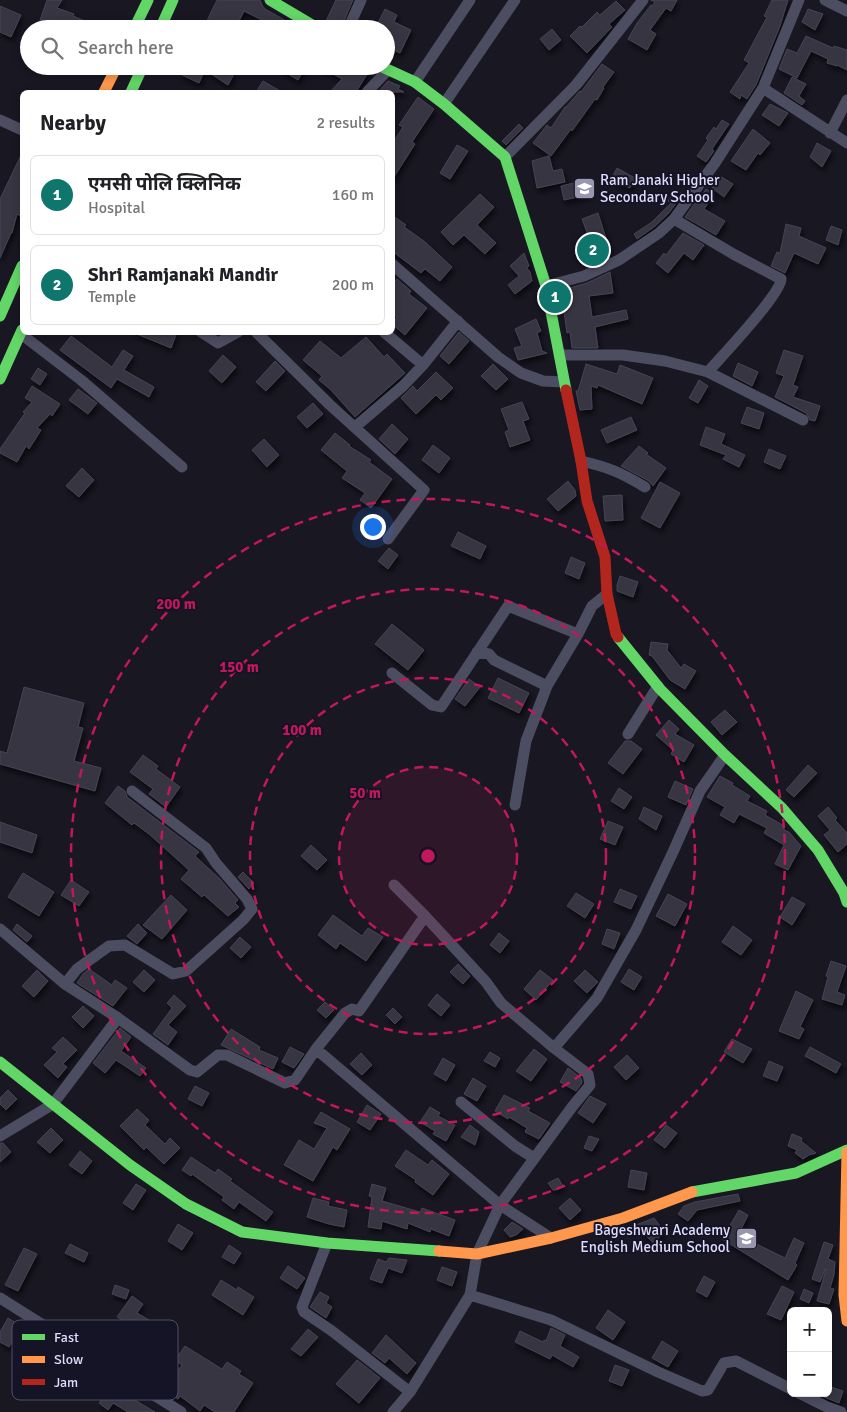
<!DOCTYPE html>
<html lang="en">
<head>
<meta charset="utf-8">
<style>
  :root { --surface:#fff; --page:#f6f6f6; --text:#202124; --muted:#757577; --line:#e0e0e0; --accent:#0f766e }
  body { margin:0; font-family:Signika,"Noto Sans Devanagari",sans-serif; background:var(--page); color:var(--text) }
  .controls { position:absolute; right:15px; bottom:15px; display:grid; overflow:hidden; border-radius:8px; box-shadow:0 2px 8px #0003 }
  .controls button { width:45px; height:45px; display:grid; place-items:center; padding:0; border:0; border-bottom:1px solid var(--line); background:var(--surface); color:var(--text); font:25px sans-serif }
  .you { position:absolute; left:372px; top:526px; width:18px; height:18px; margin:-12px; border:4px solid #fff; border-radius:50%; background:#1a73e8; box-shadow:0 0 0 8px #1a73e833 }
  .badge { display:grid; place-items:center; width:32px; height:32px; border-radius:50%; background:var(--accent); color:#fff; font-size:16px; font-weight:700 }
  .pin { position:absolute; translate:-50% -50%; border:2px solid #fff; box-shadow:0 1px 5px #0006 }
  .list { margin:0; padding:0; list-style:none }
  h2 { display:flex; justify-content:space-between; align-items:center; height:65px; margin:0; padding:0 20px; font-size:21px }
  h2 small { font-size:16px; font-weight:400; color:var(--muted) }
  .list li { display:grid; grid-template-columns:32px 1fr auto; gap:15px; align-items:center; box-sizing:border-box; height:80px; margin:0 10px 10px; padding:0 10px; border:1px solid var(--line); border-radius:8px }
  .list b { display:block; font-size:19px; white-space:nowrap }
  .list p { margin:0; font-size:16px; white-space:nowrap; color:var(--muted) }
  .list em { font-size:16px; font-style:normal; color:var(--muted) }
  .icon { flex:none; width:28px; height:28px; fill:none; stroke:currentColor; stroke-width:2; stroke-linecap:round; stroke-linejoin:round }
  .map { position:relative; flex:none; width:847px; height:1412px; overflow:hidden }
  .search { position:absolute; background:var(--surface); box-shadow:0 2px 8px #0003; left:20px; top:20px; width:375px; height:55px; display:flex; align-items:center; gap:12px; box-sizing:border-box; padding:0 18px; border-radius:28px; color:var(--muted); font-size:19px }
  .panel { position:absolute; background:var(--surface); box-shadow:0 2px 8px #0003; left:20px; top:90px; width:375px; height:245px; border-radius:8px }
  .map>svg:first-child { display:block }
  .building { fill:#373643; stroke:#454354; filter:url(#shadow) }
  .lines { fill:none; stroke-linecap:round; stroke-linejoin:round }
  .street { stroke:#4d4d61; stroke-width:11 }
  .fast { stroke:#63d668; stroke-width:11 }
  .slow { stroke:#ff974d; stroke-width:11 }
  .jam { stroke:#b3261e; stroke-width:11 }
  .ring { fill:none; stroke:#c2185b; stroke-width:2.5; stroke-dasharray:9 6 }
  .labels { text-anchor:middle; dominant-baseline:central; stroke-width:4; stroke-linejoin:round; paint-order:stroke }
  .poi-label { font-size:15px; fill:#dedcfb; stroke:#151326; text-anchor:start }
  .key { fill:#151326; stroke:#514f66; stroke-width:1 }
  .key-label { font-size:14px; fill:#dedcfb }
  .centre { fill:#c2185b; stroke:#151326; stroke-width:2.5 }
  .ring-label { font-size:15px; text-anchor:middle; font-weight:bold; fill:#c2185b; stroke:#151326; stroke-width:4; stroke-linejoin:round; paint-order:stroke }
</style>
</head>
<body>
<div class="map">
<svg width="847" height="1412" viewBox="0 0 847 1412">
  <defs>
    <filter id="shadow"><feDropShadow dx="2" dy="4" stdDeviation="2.5" flood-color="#0009"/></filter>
  </defs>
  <rect width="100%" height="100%" fill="#181722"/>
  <path class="building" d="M47 0H62L57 8 74 14 73 16 104 29H37Z
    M217 0H260L262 5 265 9 295 26 293 29H260L264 21 244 11 235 29H203Z
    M336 0H353L341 28 326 21Z
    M651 0H677L671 11 666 8 650 30 656 34 647 50 628 39 637 23 651 5 652 6 655 2Z
    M772 0H788L780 26 756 85 747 99 741 95 740 99 730 92 749 63 744 60 767 17 764 16Z
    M616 1 625 10 609 24 612 27 587 53 570 36 580 26 582 27 597 12 600 15Z
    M0 6 21 15 11 37 0 32Z
    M385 9 397 15 394 22 411 30 400 53 386 46V29H375Z
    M808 9 823 14 815 30 802 22Z
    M552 29 561 40 549 50 540 39Z
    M806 36 833 48 834 46 847 50V70L837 65V66L827 63 828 59 811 51 797 78 779 69 787 49 797 53Z
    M602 64 614 72 603 87 604 88 597 100 595 99 572 131 571 129 551 156 533 143 547 125 551 128 565 107H566L580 91 581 92Z
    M183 66H221L234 74 228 85 205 70 199 83 180 74Z
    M275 66H306L298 80Z
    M319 66H361L369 71 356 92H330L342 79Z
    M792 77 806 84 799 96 805 101 802 105 784 93Z
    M263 81 282 92H256Z
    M388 81 400 86 398 89 404 92H378Z
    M418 97 434 109 412 142 415 144 392 180V144L403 127 399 125Z
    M770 104 788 113 779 126 762 115Z
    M722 120 729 124 712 149 714 151 706 162 697 156 708 140 706 138 714 127 716 129Z
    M519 124 523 128 506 145 502 141Z
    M753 129 770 143 760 155 758 153 746 170 731 161Z
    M817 143 831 151 822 167 810 157Z
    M457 145 468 151 450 179 440 173Z
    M22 153V217L17 214 12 233H11L0 258V199Z
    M549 156 553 171 562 169 565 182 537 188 532 161Z
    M617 168 635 178 630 188 611 179Z
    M720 176 733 184 724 197 712 188Z
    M587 180 591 194 564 200 561 186Z
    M706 189 714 194 704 209 725 221 716 235 685 217 695 203 697 204Z
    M676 190 683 194 668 214 654 227 637 239 634 234 652 222 671 203 668 201Z
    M480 194 494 207 477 225 496 243 485 254 464 235 453 245 441 232Z
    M598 213 610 251 579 259 577 250 592 246 582 219Z
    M392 215 406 225 404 227 424 241 452 267 440 281 425 269 421 273 392 251Z
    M786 224 801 228 799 236 826 248 818 264 794 253 785 273 771 266 777 252 780 253Z
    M831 226 842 230 838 245 826 240Z
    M683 233 704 245 693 260 684 253 668 273 656 263 664 253 666 255Z
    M524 253 529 266 527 268 530 272 532 281 515 294 508 285 519 276 510 266Z
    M610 272 613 293 589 296 592 317 626 310 628 319 595 327 598 348H572L570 332 567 333 563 304 568 303 566 289 587 283Z
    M397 279 411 291 409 294 427 308 405 335 392 324 397 317 392 313V284Z
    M536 319 541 331 537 333 542 351 547 353 518 360 514 348 522 346 515 329Z
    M132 332H177L171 348Z
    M459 332 469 341 449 364 440 356Z
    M71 336 112 367 123 350 133 356 124 370 154 387 149 397 117 379 111 388 60 350Z
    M366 337 384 357 387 354 405 373 355 417 331 390 319 380 322 376 303 360 320 341 341 358Z
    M784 350 803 356 793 385 798 387 793 397 820 406 815 421 810 420 806 413 775 397 784 376 776 373Z
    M223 355 236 367 222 383 209 371Z
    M275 361 285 371 266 391 256 382Z
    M738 363 758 372 752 386 733 376Z
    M493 364 508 379 496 390 481 376Z
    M586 364 617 374 620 365 653 378 642 404 598 385 597 388 591 386 592 409 580 410 576 391H578Z
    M38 368 47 374 40 385 31 379Z
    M436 372 453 388 441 400 436 395 416 414 401 398 413 386 417 391Z
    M699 380 708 386 698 403 689 398Z
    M32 386 60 404 52 416 50 414 37 428 41 430 29 449 26 446 17 462 0 453V449L25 413 23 412 32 402 25 398Z
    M78 389 97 403 88 414 69 400Z
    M522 402 529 419 523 421 530 440 510 447 505 432 509 430 501 409Z
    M313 403 323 414 307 428 297 417Z
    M747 407 764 413 759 429 741 423Z
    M631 417 637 430 607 443 601 430Z
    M392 424 408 439 395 454 379 439Z
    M706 427 725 434 721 444 745 455 739 467 723 459 726 455 700 445Z
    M335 433 350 445 349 446 371 460 369 462 392 479 371 508 360 500 365 493 342 478 347 471 321 450Z
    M264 439 279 455 267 467 252 450Z
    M433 445 450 458 439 473 422 460Z
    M639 446 648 453 646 454 666 468 653 486 649 481 621 466Z
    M769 449 786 456 780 469 764 462Z
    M82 468 94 480 79 497 66 486Z
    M568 481 575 490 576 496 558 511 547 499Z
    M660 482 680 493 660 528 641 518Z
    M622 495 623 520 605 521 603 496Z
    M458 532 486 546 480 559 451 546Z
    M389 548 398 555 388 569 378 561Z
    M571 557 585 563 579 579 565 573Z
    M620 576 638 582 633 597 617 591V585Z
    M392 624 424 650 408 670 375 644Z
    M651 642 668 644 667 650 681 668 684 664 696 671 685 689 670 680 652 656 649 655Z
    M498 678 529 693 519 713 488 698Z
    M469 679 480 687 465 706 455 699Z
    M24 687 84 703 78 727 83 728 74 761 101 768 95 791 0 764V751L7 753Z
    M725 710 737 722 722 735 711 722Z
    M669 720 679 729 675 734 694 745 684 762 671 754 673 750 656 735Z
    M625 741H631L642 749 623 774 608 763Z
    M143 755 158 766 156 769 180 787 166 807 149 794 153 789 130 772Z
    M808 765 817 773 794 797 786 790Z
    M720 776 733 783 732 785 750 796 747 801 767 811 765 815 784 826V830L789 832 801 846 788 870 775 864 784 845 764 833 767 828 739 814 734 823 720 815 725 807 707 797Z
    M675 781 693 789 686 805 668 797Z
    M118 786 125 791 127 797 199 852 195 856 220 879 238 900 235 903 239 907 228 916 204 895 202 897 181 879 189 870 149 834 134 823 132 825 105 803Z
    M619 788 632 797 624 809 611 801Z
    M644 807 662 816 656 830 639 819Z
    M828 807 837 818 835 820 847 833V844L838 852 824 835 830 830 818 816Z
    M608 821 623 827 615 845 600 839Z
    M0 822 37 835 32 853 0 842Z
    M311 845 327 860 317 870 301 856Z
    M243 872 254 883 249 889 238 877Z
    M23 873 54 892 39 916 8 897Z
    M71 880 89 892 79 906 61 895Z
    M620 889 637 896 631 909 614 902Z
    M576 893 594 904 585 918 567 906Z
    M668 894 687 904 675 926 656 916Z
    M171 895 187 910 162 939 143 925Z
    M792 897 805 904 792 925 780 917Z
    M333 915 362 936 368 928 383 937 366 961 340 943 336 949 318 935Z
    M17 924 32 936 27 942 13 930Z
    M138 924 147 933 137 944 127 936Z
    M733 926 752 940 741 955 722 942Z
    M607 929 620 933 614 949 602 944Z
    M499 933 509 941 500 953 490 945Z
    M240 937 251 947 241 958 230 948Z
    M831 961 846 966 837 992 845 995 842 1005 822 999 828 977 826 976Z
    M458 964 470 976 463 984 450 972Z
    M89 969 112 985 115 980 127 988 113 1006 77 983 83 974Z
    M629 969 642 977 634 990 621 982Z
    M37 970 48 981 34 997 22 986Z
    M144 970 155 980 144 992 133 982Z
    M540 970 553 980 536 1000 524 989Z
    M585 970 598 982 587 993 574 981Z
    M796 991 813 1000 800 1027 804 1029 799 1039 779 1031Z
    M437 994 450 1005 441 1016 428 1005Z
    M174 995 186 1006 168 1025 177 1032 168 1045 153 1034 172 1008 167 1003Z
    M325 1002 334 1010 326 1018 317 1010Z
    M83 1006 94 1016 83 1028 72 1017Z
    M393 1008 402 1017 395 1024 386 1015Z
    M120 1028 131 1037 121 1051 146 1068 140 1076 116 1060 105 1073 93 1063Z
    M231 1029 260 1047 259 1050 278 1058 273 1069 221 1045Z
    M63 1037 77 1050 63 1064 67 1067 58 1078 44 1065 57 1052 52 1048Z
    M732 1039 752 1049 743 1063 724 1052Z
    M290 1047 304 1054 294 1068 282 1062Z
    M810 1047 841 1064 836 1073 805 1056Z
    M534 1049 547 1059 531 1081 516 1071Z
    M490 1052 500 1058 495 1067 484 1061Z
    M361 1053 372 1065 362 1075 350 1064Z
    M627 1055 639 1068 626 1080 614 1067Z
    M443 1058 455 1065 446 1081 434 1074Z
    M769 1061 783 1067 777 1081 763 1076Z
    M568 1068 581 1078 582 1083 576 1091 560 1082Z
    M473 1078 486 1086 477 1101 464 1094Z
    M195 1086 209 1093 202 1106 188 1099Z
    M8 1090 17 1099 6 1110 0 1104V1098Z
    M504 1095 530 1108 528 1111 550 1123 539 1139 525 1132 527 1128 509 1117 508 1119 495 1111Z
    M590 1096 606 1104 593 1123 578 1113Z
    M367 1105 381 1114 370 1130 357 1122Z
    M430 1107 440 1113 438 1116 455 1125 446 1141 433 1134 435 1131 420 1122Z
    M137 1109 149 1120 145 1125 165 1144 170 1138 180 1148 164 1164 146 1147 144 1150 120 1126Z
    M321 1112 350 1129 337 1150 333 1147 313 1181 284 1165 299 1140 314 1149 327 1128 314 1123Z
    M470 1125 479 1132 475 1145 461 1137Z
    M666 1125 677 1133 665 1148 654 1140Z
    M51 1128 63 1140 50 1153 37 1142Z
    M792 1134 802 1138 801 1141 816 1153 809 1155 803 1159 795 1153 797 1150 788 1146Z
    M589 1136 599 1139 592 1151 584 1148Z
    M0 1143H3L11 1152 0 1162Z
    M406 1150 428 1165 432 1160 449 1174 433 1195 415 1182 416 1180 395 1166Z
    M80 1151 92 1161 82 1174 69 1165Z
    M191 1157 215 1173 218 1169 232 1179 230 1181 273 1212 266 1221 239 1202 234 1209 222 1200 224 1197 192 1174 191 1176 182 1170Z
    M631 1170 647 1173 644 1190 628 1187Z
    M558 1178 563 1186 556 1190H553L548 1183Z
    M136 1184 146 1190 133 1210 123 1203Z
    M372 1184 386 1188 382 1201 420 1212 422 1208 455 1220 449 1236 431 1229 430 1232 408 1223 407 1229 382 1221 381 1229 368 1227 372 1197 369 1196Z
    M738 1194 740 1201 697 1210 688 1221 678 1214 684 1206 695 1202Z
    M313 1198 329 1202 328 1206 347 1210 344 1227 329 1224 307 1217Z
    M570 1198 581 1210 570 1220 559 1208Z
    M739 1210 748 1215 738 1235 785 1258 794 1238 804 1243 795 1263 797 1265 788 1280 722 1239Z
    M654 1218 664 1231 654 1244 636 1225Z
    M512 1222 523 1229 516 1235 510 1237 504 1230Z
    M178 1224 193 1233 182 1250 168 1241Z
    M824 1242 833 1245 828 1259 835 1262 834 1275 830 1288 834 1289 829 1304 817 1301 826 1269H825L820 1282 812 1279Z
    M70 1244 88 1253 84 1262 65 1253Z
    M229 1245 241 1253 234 1264 222 1257Z
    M24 1248 37 1254 18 1291 5 1285Z
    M389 1258 407 1260 402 1273 388 1268 382 1283 370 1279 378 1259 386 1262Z
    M288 1266 305 1278 297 1289 280 1278Z
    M442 1267 457 1272 452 1286 437 1280Z
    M704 1276 715 1282 707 1297 696 1291Z
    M221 1280 237 1290 238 1287 254 1297 243 1315 212 1295Z
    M115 1285 129 1290 126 1299 112 1294Z
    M782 1286 794 1292 781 1320 767 1314Z
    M804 1289 813 1293 809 1303 800 1299Z
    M320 1292 329 1297 326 1303 332 1307 326 1318 310 1307Z
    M132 1296 143 1304 137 1313 161 1327 154 1339 117 1317Z
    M608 1310 625 1322 613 1340 596 1328Z
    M8 1318 21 1326 9 1347 0 1342V1332Z
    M551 1328 565 1335 560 1346 579 1357 573 1367 552 1355 550 1359 515 1342 520 1331 543 1342 544 1340 546 1341Z
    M308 1329 318 1337 301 1356 291 1349Z
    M386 1335 416 1363 407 1374 389 1358 385 1363 372 1353Z
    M662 1341 678 1351 668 1367 652 1358Z
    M185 1346 222 1369 227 1362 241 1371 239 1374 253 1383 234 1412H215L204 1405 200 1411 180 1396 178 1399 165 1390 182 1365 175 1360Z
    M357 1360 380 1378 359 1403 336 1384Z
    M615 1365 629 1370 622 1386 609 1381Z
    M828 1386 843 1391 839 1403 822 1396 823 1393H828Z
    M110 1388 125 1400 128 1396 155 1412H128L113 1403 108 1410 99 1403Z"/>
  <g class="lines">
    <path class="street" d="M825 0 847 11
      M348 29 361 0
      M415 82 470 0
      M763 88 847 143
      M367 92 387 71
      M444 104 515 0
      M0 120 22 130
      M830 133 847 100
      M505 157 576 85 643 0
      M674 219 735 255 781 279C781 294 721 357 708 372
      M392 264 498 357 521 373 543 381 564 382
      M546 286 584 276 619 260 659 233 674 219 715 163 763 88 799 0
      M201 332 218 343 238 332
      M256 332 330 405 424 490 388 539
      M384 332 423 365
      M21 334 81 380 182 467
      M560 355H623L665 361 708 372 803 420
      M355 427 403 386 423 365 458 321
      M581 461C608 467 622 473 645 487
      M477 652 489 654 494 660 547 686
      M392 673 432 705 441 707 508 606 578 634
      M628 734 658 686
      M515 805 526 741 547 686 578 634 592 606 607 594
      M425 916 486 982 501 1003 554 1048
      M0 929 65 984 118 1018 190 1070 197 1072 218 1055H227L285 1083 295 1080 316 1049 500 1205 551 1238
      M65 984 77 969 109 946 125 945 173 974 186 971 243 920 252 909 247 899 216 863 206 848 132 791
      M316 1049 345 1013 352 1009 359 1011 425 916 394 885
      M461 1102 515 1146 534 1158
      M0 1136 53 1104 118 1018
      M327 1243 302 1307 304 1312 332 1331 410 1392
      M470 1295 551 1320 658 1372 702 1391 708 1390 724 1363 736 1361 791 1389
      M0 1298 181 1412
      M799 1393 827 1407 841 1412
      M393 1412 410 1392 470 1295 477 1254 500 1205 572 1107 590 1085 588 1074 554 1048 597 998 636 930 673 852 700 791 725 755"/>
    <path class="fast" d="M270 0 319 29
      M134 29 148 0
      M160 29 173 0
      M380 66 415 82 444 104 505 157 546 286 566 390
      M131 92 143 66
      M0 316 22 266
      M0 379 22 330
      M618 637 660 689 725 755 782 808 818 850 844 893 847 902
      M0 1062 130 1165 186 1204 242 1232 327 1243 439 1251
      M692 1192 796 1173 847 1150"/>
    <path class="slow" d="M104 92 117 66
      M847 1152 844 1295 847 1321
      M439 1251 477 1254 551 1238 623 1218 692 1192"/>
    <path class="jam" d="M566 390 581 461 587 501 605 557 607 594 616 634 618 637"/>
  </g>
  <circle cx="428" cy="856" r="89" fill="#c2185b" fill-opacity=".12"/>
  <g class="ring">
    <circle cx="428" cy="856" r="89"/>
    <circle cx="428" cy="856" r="178"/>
    <circle cx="428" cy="856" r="267"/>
    <circle cx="428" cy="856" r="357"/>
  </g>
  <defs>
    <symbol id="school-square" viewBox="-11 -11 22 22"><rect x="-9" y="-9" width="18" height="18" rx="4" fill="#9997af" stroke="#151326"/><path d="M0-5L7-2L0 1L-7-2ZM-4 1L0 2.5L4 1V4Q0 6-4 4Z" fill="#fff"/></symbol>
  </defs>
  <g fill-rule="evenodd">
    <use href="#school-square" x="572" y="176" width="25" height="25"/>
    <use href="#school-square" x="734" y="1226" width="25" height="25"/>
  </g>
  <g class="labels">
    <g class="poi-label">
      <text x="600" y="180">Ram Janaki Higher<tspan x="600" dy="17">Secondary School</tspan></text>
      <text x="730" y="1230" text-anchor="end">Bageshwari Academy<tspan x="730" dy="17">English Medium School</tspan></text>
    </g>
  </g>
  <rect x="12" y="1320" width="166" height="80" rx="8" class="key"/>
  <rect x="22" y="1334" width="23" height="6" fill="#63d668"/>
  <rect x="22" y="1356" width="23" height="7" fill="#ff974d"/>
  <rect x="22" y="1379" width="23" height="6" fill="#b3261e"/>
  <g class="key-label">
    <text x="54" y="1342">Fast</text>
    <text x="54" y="1364">Slow</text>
    <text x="54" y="1387">Jam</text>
  </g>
  <circle cx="428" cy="856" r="8" class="centre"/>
  <g class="ring-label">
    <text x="176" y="609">200 m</text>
    <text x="239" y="672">150 m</text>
    <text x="302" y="735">100 m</text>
    <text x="365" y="798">50 m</text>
  </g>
</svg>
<div class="controls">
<button>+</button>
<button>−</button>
</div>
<div class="you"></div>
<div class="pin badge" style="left:555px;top:297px">1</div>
<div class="pin badge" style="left:593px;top:250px">2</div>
<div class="search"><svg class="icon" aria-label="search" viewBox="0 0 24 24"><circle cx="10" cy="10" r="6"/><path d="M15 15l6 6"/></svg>Search here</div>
<section class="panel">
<h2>Nearby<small>2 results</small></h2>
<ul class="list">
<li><span class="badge">1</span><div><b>एमसी पोलि क्लिनिक</b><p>Hospital</p></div><em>160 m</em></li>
<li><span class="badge">2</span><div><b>Shri Ramjanaki Mandir</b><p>Temple</p></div><em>200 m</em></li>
</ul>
</section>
</div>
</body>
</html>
